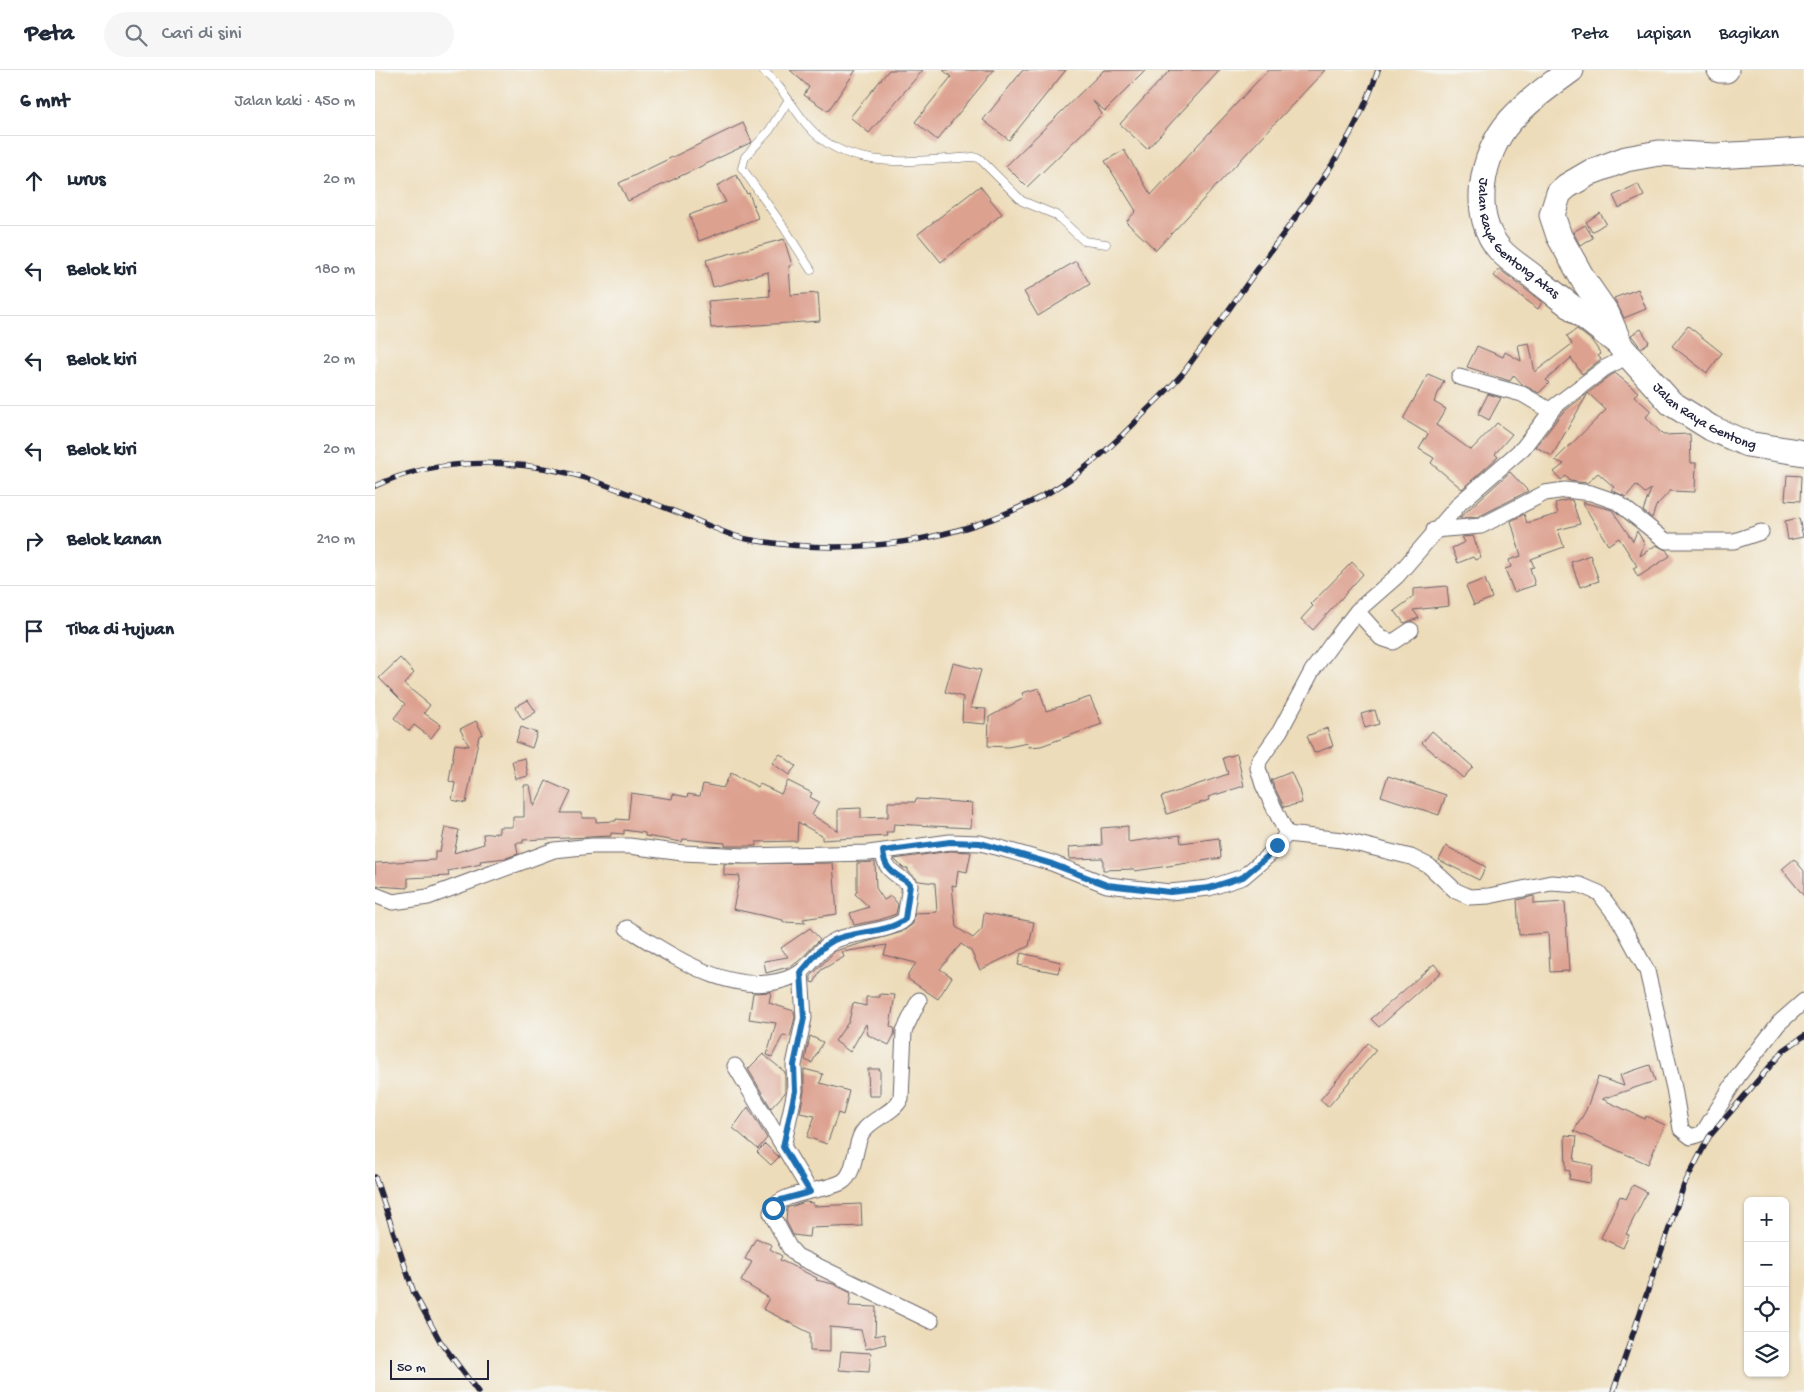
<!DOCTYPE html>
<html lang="id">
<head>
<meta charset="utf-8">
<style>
  :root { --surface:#fff; --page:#f6f6f7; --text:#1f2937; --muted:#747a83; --line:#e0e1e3 }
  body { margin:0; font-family:"Gochi Hand",sans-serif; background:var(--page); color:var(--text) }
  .controls { position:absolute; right:15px; bottom:15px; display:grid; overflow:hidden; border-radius:8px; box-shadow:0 1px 4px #0004 }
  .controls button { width:45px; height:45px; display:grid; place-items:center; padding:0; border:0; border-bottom:1px solid var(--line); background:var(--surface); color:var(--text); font:25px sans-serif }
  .scale { position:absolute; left:15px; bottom:12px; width:99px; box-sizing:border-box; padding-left:5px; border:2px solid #22223b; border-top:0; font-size:14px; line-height:18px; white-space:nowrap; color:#22223b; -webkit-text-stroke:4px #f6f6f2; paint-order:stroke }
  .stop { position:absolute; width:15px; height:15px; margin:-11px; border:4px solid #1f6fb2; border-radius:50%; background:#fff }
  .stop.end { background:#1f6fb2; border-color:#fff; box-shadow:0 1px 5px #0008 }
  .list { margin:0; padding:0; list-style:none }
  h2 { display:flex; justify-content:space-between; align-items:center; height:65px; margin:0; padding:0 20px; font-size:21px }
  h2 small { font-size:16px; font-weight:400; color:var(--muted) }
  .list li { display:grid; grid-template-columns:32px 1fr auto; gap:15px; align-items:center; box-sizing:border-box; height:90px; padding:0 20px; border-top:1px solid var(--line) }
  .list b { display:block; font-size:19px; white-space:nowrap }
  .list em { font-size:16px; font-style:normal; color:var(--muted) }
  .icon { flex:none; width:28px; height:28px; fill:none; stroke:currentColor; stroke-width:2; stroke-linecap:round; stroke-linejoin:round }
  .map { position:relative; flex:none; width:1429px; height:1322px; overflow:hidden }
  header { display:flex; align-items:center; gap:30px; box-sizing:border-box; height:70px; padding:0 25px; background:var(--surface); border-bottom:1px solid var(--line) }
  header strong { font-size:24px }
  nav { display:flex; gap:28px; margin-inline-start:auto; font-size:18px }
  .search { width:350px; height:45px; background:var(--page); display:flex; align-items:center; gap:12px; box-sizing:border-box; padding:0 18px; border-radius:28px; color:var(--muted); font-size:19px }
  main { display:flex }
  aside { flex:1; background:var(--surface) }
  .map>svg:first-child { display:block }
  .building { fill:#dda190 }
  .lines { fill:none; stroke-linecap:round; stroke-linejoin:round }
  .service-casing { stroke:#696367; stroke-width:9 }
  .minor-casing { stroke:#696367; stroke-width:17 }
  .trunk-casing { stroke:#696367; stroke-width:27 }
  .service { stroke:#fff; stroke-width:8 }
  .minor { stroke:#fff; stroke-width:15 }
  .trunk { stroke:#fff; stroke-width:25 }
  .rail-casing { stroke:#22223b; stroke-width:5.5 }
  .rail { stroke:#f6f6f2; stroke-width:4; stroke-dasharray:11; stroke-linecap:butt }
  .route { stroke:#1f6fb2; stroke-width:6 }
  .labels { text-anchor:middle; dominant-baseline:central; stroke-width:4.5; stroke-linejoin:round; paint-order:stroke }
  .street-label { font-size:14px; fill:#22223b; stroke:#f6f6f2 }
</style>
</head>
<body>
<header>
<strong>Peta</strong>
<div class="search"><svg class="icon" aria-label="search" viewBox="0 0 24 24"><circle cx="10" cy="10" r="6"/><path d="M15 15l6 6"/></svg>Cari di sini</div>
<nav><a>Peta</a><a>Lapisan</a><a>Bagikan</a></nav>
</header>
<main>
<aside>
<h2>6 mnt<small>Jalan kaki · 450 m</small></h2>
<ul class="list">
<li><svg class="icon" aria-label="ahead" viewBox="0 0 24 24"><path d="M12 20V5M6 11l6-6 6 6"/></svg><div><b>Lurus</b></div><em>20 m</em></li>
<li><svg class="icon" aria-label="left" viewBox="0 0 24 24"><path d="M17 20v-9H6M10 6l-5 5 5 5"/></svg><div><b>Belok kiri</b></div><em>180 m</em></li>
<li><svg class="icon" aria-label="left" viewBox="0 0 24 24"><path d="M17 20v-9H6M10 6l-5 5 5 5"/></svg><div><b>Belok kiri</b></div><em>20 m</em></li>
<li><svg class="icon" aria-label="left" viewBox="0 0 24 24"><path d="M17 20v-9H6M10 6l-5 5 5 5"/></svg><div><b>Belok kiri</b></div><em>20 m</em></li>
<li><svg class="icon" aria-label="right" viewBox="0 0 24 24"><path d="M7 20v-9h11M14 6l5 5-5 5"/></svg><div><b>Belok kanan</b></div><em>210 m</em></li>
<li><svg class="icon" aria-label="arrive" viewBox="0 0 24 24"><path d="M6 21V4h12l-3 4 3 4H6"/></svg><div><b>Tiba di tujuan</b></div></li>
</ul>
</aside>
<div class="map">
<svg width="1429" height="1322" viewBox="0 0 1429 1322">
  <rect width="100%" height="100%" fill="#f6f6f2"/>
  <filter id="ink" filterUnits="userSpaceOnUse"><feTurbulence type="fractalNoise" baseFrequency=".02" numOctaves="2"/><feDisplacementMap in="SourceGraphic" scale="10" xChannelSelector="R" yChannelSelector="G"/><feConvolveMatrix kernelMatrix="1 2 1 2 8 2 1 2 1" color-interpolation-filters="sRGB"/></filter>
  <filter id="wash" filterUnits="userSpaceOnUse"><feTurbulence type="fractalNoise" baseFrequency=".0096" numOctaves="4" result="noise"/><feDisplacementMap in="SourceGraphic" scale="20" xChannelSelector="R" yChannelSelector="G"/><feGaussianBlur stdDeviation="1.12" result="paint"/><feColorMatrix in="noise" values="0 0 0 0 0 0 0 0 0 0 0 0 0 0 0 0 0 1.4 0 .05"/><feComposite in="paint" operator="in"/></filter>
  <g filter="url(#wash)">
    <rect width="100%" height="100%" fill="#eddcb9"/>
    <g id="blocks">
      <path class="building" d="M415 0H481L453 41 429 25 434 17Z
        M514 0H548L494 63 475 47Z
        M568 0H619L562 70 540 52 576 7Z
        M648 0H691L634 70 608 50Z
        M729 0H771L730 41 718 31 727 44 652 117 631 96Z
        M795 0H845L772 79 745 54Z
        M893 0H950L781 180 751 152 761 141 730 91 749 80 776 125Z
        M368 53 377 72 253 131 244 113Z
        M361 105 372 124 374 123 383 148 324 171 314 145 351 132 342 116Z
        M1263 114 1269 126 1244 138 1238 126Z
        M605 116 627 144 566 192 543 164Z
        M1225 143 1231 153 1217 162 1211 152Z
        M1210 155 1218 168 1205 175 1198 162Z
        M409 169 417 195 414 196 416 225 443 223 445 251 336 258 333 231 395 226 393 202 338 217 331 190Z
        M701 191 715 214 663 246 649 222Z
        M1124 199 1167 232 1163 239 1119 206Z
        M1263 219 1271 239 1249 248 1239 228Z
        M1313 256 1347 283 1332 303 1297 276Z
        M1202 259 1217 271 1226 284 1223 286 1226 289 1207 304 1196 288 1171 310 1174 313 1164 323 1148 315 1139 305 1135 311 1092 297 1102 276 1128 287 1130 282 1146 291 1143 275 1154 273 1160 302 1197 274 1192 266Z
        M1266 259 1274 272 1266 278 1256 265Z
        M1240 303 1263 322 1259 326 1276 341 1271 347 1288 365 1315 364 1316 393H1321L1320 422 1295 421 1281 436 1277 448 1268 441 1276 419 1270 423 1261 415 1251 427 1236 420 1239 417 1223 403 1212 413 1195 411 1191 406 1186 410 1179 402 1189 394 1180 390 1231 340 1213 323 1177 386 1161 377 1187 343 1235 306Z
        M1053 304 1069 311 1059 332 1071 339 1061 355 1096 380 1122 353 1137 364 1120 384 1123 387 1087 419 1056 393 1059 388 1044 379 1053 364 1028 349Z
        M1113 324 1126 328 1114 350 1103 344Z
        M1135 402 1153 421 1103 447 1084 448Z
        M1412 405 1426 406 1425 431 1410 430Z
        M1192 430H1197L1205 454 1183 460 1189 477 1156 489 1159 497 1155 498 1160 515 1139 522 1130 499 1136 497 1134 490 1146 486 1136 451 1149 444 1152 453 1183 444 1180 433Z
        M1207 432 1237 440 1258 471 1262 461 1269 473 1265 486 1281 475 1291 480 1295 486 1263 507 1258 498 1262 496 1244 468 1233 475Z
        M1424 448 1428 467 1413 470 1410 451Z
        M1098 466 1106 487 1100 490 1098 487 1083 493 1077 478 1090 472 1087 467Z
        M1215 485 1224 511 1205 517 1196 492Z
        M977 492 988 504 938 560 926 549 938 536 936 534Z
        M1110 509 1117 528 1099 535 1091 516Z
        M1072 516 1074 536 1038 540 1044 548 1029 553 1020 541 1018 542 1038 527V519Z
        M25 588 39 603 29 614 55 635 49 643 66 655 56 668 39 655 34 661 19 648 30 634 4 608Z
        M578 593 606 600 595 638 611 639 610 654 587 652 588 627 570 622Z
        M664 618 671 641 715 627 727 654 666 676 654 677 653 673 633 677 613 676 614 647 649 628 647 623Z
        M153 630 161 642 148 650 140 637Z
        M1000 640 1004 654 990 658 986 644Z
        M101 651 108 664 104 666 91 733 77 730 80 713 74 711 80 674 94 676 85 659Z
        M146 657 162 663 157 678 141 672Z
        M952 658 958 676 939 683 932 666Z
        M1057 661 1098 697 1088 708 1047 673Z
        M405 684 421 696 414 705 397 693Z
        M862 684 869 716 833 727 834 730 792 744 786 727 853 704 848 688Z
        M150 688 153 706 141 709 137 691Z
        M916 702 924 720 927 733 909 737 896 710Z
        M356 703 383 717 385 714 406 724 413 711 437 723 435 727 444 732 437 745 463 761V739L486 738V748L513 747V732H540L541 729 597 733 596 758 519 754 518 762H511L512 766 447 770V766L423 752 422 771 381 772V776H350V773L308 769 307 772 270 766V763L249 760V764L236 763V766L148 770V773H141L143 784 131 788 105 791 106 794 73 801 74 806 33 808V818L0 816V793L60 790V781H65L70 757 84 760 79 783 109 774 108 764 124 763V757H138V747H149V715H155L159 737 171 711 196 722 186 743H207V748H221V752L241 751V749L253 750 256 723 297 729 298 724 312 727 313 724 325 726 328 714 348 718Z
        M1013 706 1071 725 1064 745 1006 726Z
        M753 756V772L805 765 806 773 844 768 846 788 760 801 759 799 728 800V788L695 789 694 777 727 775 726 758Z
        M1071 776 1111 797 1104 810 1064 790Z
        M575 781 596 782 592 802 583 800 581 816 577 815 581 857 598 868 607 859 609 843 659 852 654 876 605 900 596 881 586 874 565 899 577 907 563 929 533 909V905L541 893 509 885 512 875 467 882 469 887 446 900 439 913 436 912V906L460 881 527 862 538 854 540 843 562 842 560 813 544 811 533 801V798H528L519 789Z
        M1419 789 1429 801V826L1407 799Z
        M500 792 501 818 509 830 516 826 523 834 521 844 504 850 479 855 475 843 494 837 480 824 482 821V793Z
        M458 793 462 844 428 849 431 853 408 852V850L358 839 365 806 349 805V794Z
        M1159 826V834L1190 832 1194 901 1175 902 1173 863 1144 865 1142 830Z
        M435 858 445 869 425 890 417 896 391 903 389 891 413 887 406 878Z
        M646 883 686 892 683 903 643 895Z
        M1059 894 1066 902 1004 957 996 949Z
        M396 922 394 933 419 941 420 947 415 967 408 965 397 987 392 985 401 953 374 949 378 923Z
        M505 924 520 925 515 956 520 959 519 965 514 975 493 965 491 954 475 982 460 971 474 951 478 933 491 936V927H505Z
        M435 966 448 972 437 993 430 990Z
        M993 973 1001 980 953 1037 945 1030Z
        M388 984 410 1002V1023L396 1038 373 999Z
        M1275 995 1280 1011 1227 1029 1270 1049 1271 1046 1290 1055 1273 1094 1199 1061 1211 1040 1223 1007 1249 1016 1245 1005Z
        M429 999 448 1004 445 1013 474 1021 468 1045 463 1043 452 1074 432 1067 440 1046 425 1043 429 1021Z
        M493 999H505V1026H494Z
        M373 1037 392 1068 383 1079 358 1058Z
        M1190 1065 1202 1066 1199 1091 1218 1095 1215 1113 1194 1109 1195 1101 1191 1100Z
        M390 1074 404 1087 396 1095 382 1082Z
        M1258 1115 1272 1122 1251 1164 1254 1165 1248 1178 1226 1168 1245 1126 1251 1129Z
        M430 1132 438 1133V1136L486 1134 487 1156 435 1158 434 1167 418 1165 411 1151 412 1138Z
        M381 1168 397 1175 395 1179 407 1186 405 1190 442 1208 441 1210 458 1214 476 1223 474 1236 501 1237 500 1266 509 1264 511 1274 491 1279 486 1260 455 1257V1282L435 1281V1263L388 1239 394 1228 366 1211 377 1192 370 1189Z
        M466 1281 496 1283 494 1302 464 1300Z"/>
    </g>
  </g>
  <g filter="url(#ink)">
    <use href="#blocks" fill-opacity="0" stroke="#696367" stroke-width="1"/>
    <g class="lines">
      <defs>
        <path id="service" d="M387 0C406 14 418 39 433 56 474 104 543 90 598 87L604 88 647 131 681 145 709 171 731 174
          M413 31 394 61 370 87 367 98 410 159 436 200"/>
        <path id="minor" d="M1084 307 1147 324 1176 341
          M1059 460 1106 456 1170 423 1190 420 1216 423 1242 432 1291 471H1359L1386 462
          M982 541 1006 568 1018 572 1036 560
          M912 764 967 770 1036 787 1054 796 1081 821 1095 827 1114 826 1176 813 1205 815 1224 823 1245 851 1272 901 1299 1018 1306 1059 1316 1067 1328 1063 1363 1006 1404 953 1429 931
          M912 764 888 715 883 698 884 691 905 661 937 601 958 572 982 541 1022 506 1085 433 1148 378 1180 336 1230 298 1253 286
          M0 825 18 832 53 827 179 780 217 776H254L308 783 371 786 494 783 575 772 605 773 625 778 677 793 732 815 795 822 834 818 868 807 894 785 912 764
          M252 858C299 887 364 933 421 905 437 897 444 877 461 870 479 862 516 862 530 849L535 815C521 803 509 801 508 781
          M544 930 529 961 526 1028C519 1044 496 1048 487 1063 479 1076 481 1104 467 1112 450 1122 401 1121 396 1143L414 1177 422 1186 556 1251
          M360 996 435 1121
          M408 1077 420 1021 419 995 429 948 426 902"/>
        <g id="trunk">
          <path id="s1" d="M1196 0C1174 16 1153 31 1135 51 1106 84 1094 146 1126 181 1136 192 1151 200 1162 210 1189 231 1216 252 1243 273"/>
          <path d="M1345 0H1351"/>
          <path id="s2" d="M1429 81 1340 86 1284 83 1251 89 1216 102 1192 116 1184 123 1177 145 1184 166 1209 211 1232 244 1246 277 1296 333 1336 358 1372 374 1429 383"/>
        </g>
      </defs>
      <use href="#service" class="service-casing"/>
      <use href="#minor" class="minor-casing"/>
      <use href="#trunk" class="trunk-casing"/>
      <use href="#service" class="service"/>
      <use href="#minor" class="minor"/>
      <use href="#trunk" class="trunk"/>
      <defs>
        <path id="rail" d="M0 416C62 386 149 388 214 409 243 419 272 431 301 442 325 451 352 466 377 470 478 487 583 473 673 423 710 402 744 370 773 339 785 327 797 316 808 303 834 268 859 232 884 197 929 135 980 73 1003 0
          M0 1107 39 1223 65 1271 103 1322
          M1238 1322 1309 1115 1334 1067 1409 980 1429 966"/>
      </defs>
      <use href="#rail" class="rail-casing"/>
      <use href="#rail" class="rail"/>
    </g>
  </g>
  <g class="lines" filter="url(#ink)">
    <path class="route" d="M398 1138 406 1130 435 1122 408 1077 420 1021 419 995 429 948 426 902C436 891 445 877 459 870 479 861 514 863 530 849L535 814C521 804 509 801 508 781L575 772 605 773 677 794 732 815 795 822 834 818 868 807 894 785 902 775"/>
  </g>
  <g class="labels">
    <g class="street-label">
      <text stroke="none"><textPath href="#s1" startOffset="218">Jalan Raya Gentong Atas</textPath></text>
      <text stroke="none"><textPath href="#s2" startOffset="538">Jalan Raya Gentong</textPath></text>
    </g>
  </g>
</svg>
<div class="controls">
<button>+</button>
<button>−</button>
<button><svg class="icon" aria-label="locate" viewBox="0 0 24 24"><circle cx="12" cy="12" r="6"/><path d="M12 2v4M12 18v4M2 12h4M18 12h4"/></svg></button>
<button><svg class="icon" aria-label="layers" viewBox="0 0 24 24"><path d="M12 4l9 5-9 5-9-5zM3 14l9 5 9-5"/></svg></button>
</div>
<div class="scale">50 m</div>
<div class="stop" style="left:398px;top:1138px"></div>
<div class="stop end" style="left:902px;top:775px"></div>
</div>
</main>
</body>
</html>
